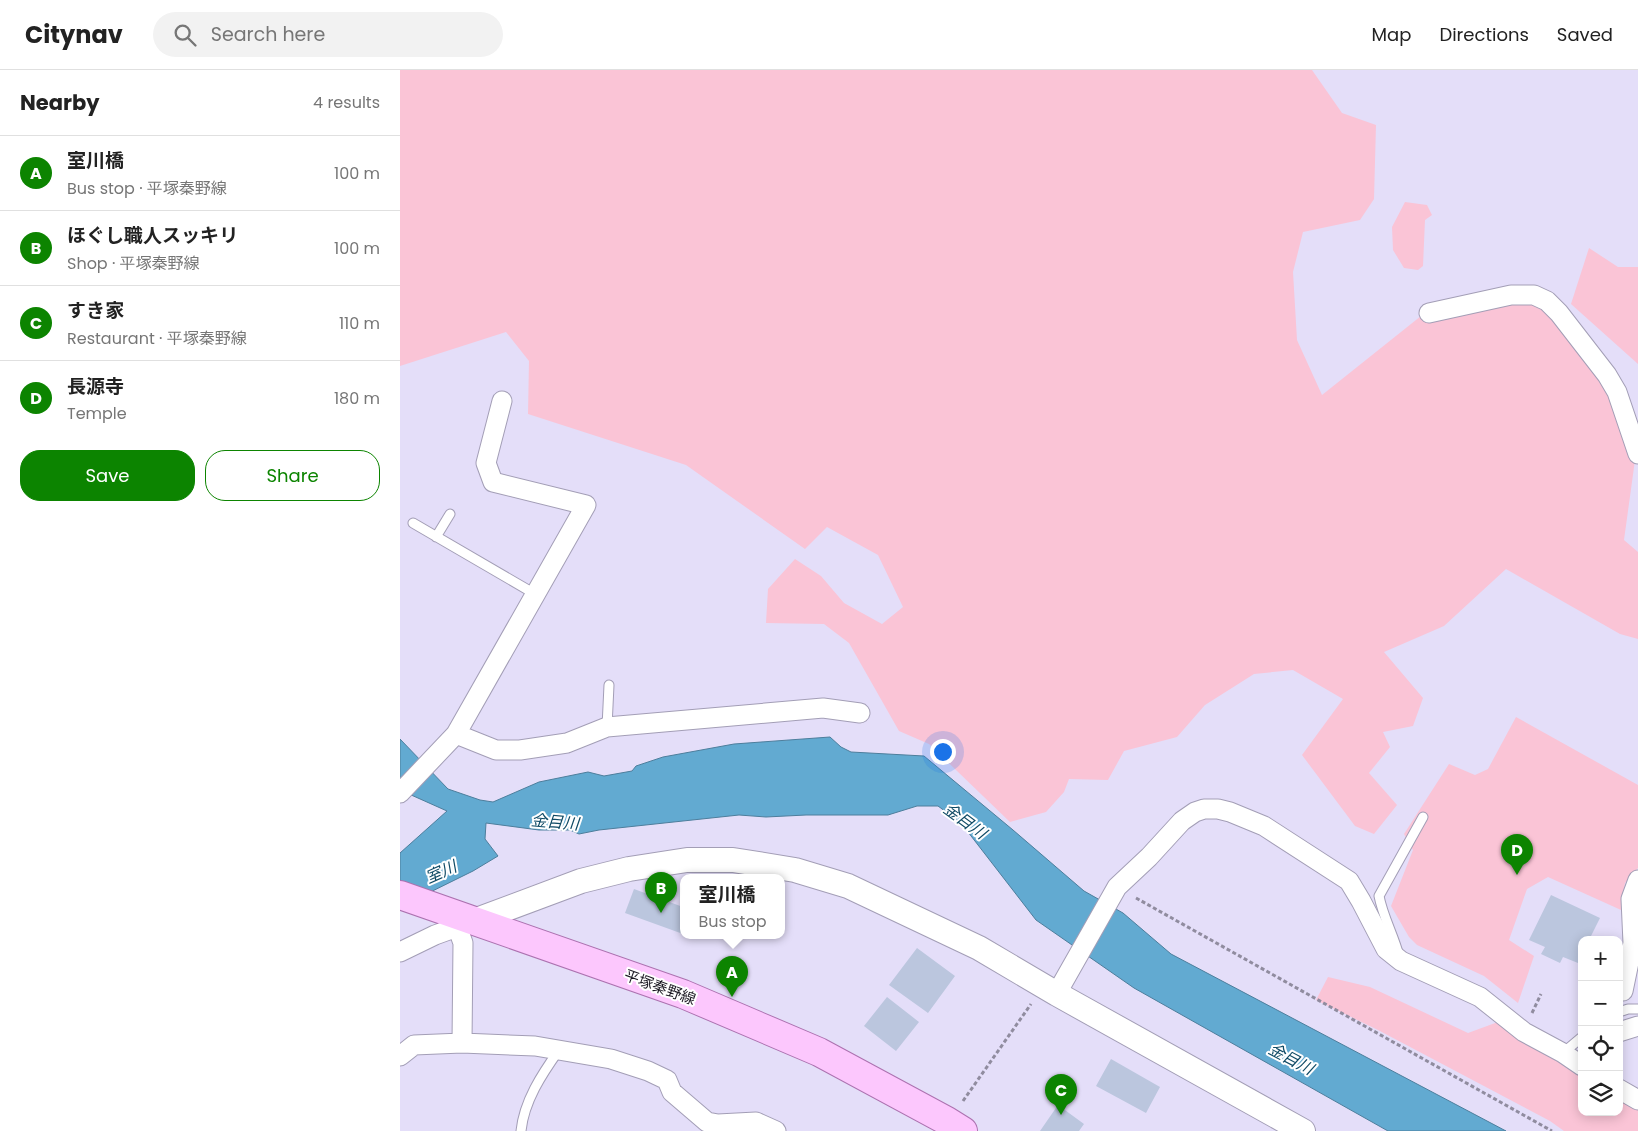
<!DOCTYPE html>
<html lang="en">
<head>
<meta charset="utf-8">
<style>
  :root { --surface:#fff; --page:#f2f2f2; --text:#222; --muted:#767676; --line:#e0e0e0; --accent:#0c8400 }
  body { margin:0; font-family:Poppins,"Noto Sans JP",sans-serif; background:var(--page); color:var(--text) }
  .controls { position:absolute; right:15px; bottom:15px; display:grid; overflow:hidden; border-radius:10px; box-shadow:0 2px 12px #0003 }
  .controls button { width:45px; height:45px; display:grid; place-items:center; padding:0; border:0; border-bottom:1px solid var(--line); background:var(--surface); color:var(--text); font:25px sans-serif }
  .you { position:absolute; left:542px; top:681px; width:18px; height:18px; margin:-12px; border:4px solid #fff; border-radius:50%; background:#1a73e8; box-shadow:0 0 0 8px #1a73e833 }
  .badge { display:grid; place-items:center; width:32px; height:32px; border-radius:50%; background:var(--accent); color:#fff; font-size:16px; font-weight:700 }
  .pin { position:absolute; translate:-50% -41px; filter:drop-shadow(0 1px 2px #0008) }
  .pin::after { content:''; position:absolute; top:26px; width:18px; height:15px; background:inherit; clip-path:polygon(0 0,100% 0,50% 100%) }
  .popup { position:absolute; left:280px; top:804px; width:105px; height:65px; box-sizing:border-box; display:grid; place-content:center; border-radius:10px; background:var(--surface); filter:drop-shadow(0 1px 4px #0005); font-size:16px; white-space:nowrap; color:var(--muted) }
  .popup b { font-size:19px; color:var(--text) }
  .popup::after { content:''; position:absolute; left:50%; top:100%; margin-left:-10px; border:10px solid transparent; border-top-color:var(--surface) }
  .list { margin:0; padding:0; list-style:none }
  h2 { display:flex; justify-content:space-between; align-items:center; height:65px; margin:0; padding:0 20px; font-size:21px }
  h2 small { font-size:16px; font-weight:400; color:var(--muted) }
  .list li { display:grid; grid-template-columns:32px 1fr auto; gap:15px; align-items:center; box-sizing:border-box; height:75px; padding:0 20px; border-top:1px solid var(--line) }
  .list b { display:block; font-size:19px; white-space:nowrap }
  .list p { margin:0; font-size:16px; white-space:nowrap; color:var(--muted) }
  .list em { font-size:16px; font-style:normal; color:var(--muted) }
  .actions { display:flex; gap:10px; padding:15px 20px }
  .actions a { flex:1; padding:11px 0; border:1px solid var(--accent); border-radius:20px; text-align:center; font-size:18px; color:var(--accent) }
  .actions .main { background:var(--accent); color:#fff }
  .icon { flex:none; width:28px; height:28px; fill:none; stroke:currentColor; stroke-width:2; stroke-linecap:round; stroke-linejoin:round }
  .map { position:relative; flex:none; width:1238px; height:1061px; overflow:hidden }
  header { display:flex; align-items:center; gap:30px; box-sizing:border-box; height:70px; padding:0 25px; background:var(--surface); border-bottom:1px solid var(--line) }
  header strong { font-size:24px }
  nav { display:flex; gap:28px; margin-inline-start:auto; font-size:18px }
  .search { width:350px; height:45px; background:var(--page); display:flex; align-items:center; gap:12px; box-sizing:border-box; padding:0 18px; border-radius:28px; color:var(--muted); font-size:19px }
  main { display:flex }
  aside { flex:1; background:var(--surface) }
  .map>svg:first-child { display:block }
  .green { fill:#fac4d6 }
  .water { fill:#62aad1; stroke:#4d7e9c }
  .building { fill:#bbc6de }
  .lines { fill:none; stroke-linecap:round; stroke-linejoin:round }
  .service-casing { stroke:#a39eb6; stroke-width:11 }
  .minor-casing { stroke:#a39eb6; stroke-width:21 }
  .tertiary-casing { stroke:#a39eb6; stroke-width:26 }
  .primary-casing { stroke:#ac72b0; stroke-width:30 }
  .path { stroke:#908c9f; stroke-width:3; stroke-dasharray:4 2.5; stroke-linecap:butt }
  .service { stroke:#fff; stroke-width:9 }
  .minor { stroke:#fff; stroke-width:19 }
  .tertiary { stroke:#fff; stroke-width:24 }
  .primary { stroke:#fcc7fd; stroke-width:28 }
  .labels { text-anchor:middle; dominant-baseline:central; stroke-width:4; stroke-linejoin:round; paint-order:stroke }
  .street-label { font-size:15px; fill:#1b1922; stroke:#fff }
  .water-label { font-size:16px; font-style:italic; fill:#0f4a65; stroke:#fff }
</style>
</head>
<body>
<header>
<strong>Citynav</strong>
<div class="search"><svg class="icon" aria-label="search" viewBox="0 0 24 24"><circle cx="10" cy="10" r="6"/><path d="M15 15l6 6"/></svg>Search here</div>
<nav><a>Map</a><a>Directions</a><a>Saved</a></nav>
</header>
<main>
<aside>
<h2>Nearby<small>4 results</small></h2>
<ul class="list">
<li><span class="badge">A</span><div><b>室川橋</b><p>Bus stop · 平塚秦野線</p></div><em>100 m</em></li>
<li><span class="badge">B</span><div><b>ほぐし職人スッキリ</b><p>Shop · 平塚秦野線</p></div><em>100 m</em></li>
<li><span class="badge">C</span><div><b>すき家</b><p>Restaurant · 平塚秦野線</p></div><em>110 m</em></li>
<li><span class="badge">D</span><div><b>長源寺</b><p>Temple</p></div><em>180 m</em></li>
</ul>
<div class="actions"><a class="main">Save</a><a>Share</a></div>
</aside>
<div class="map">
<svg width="1238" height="1061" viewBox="0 0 1238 1061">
  <rect width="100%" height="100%" fill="#e4def9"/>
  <path class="green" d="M0 0H912L942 43 976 55 974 129 960 150 903 162 893 202 897 270 922 325 1021 246 1100 234 1132 231 1154 247 1207 320 1235 390 1224 470 1238 482V569L1220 564 1106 499 1044 556 984 582 1023 628 1013 656 983 662 990 677 969 703 997 735 974 764 955 756 902 685 943 629 893 600 854 604 805 635 777 667 724 681 708 710 669 709 664 722 646 742 610 752 529 674 499 661 449 573 424 554 366 553 368 519 395 489 421 506 444 533 482 554 503 537 478 485 427 457 405 479 286 395 128 344 129 291 106 262 0 296Z
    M1005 132 1027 135 1032 145 1025 150 1023 196 1018 200 1004 198 993 180 992 157Z
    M1189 178 1218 197H1238V294L1171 234Z
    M1116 647 1238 715V798L1225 813 1221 840 1148 807 1127 819 1109 870 1134 886 1118 933 1084 906 1017 875 1009 867 991 836 1013 780 1004 764 1049 694 1075 705 1088 699Z
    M928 907 970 917 1068 963 1106 949 1182 996V1042H1219V1019L1238 1030V1061H1164L1150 1051 978 960 916 930Z"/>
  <path class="water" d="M430 667 441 677 451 682 524 686 613 760 684 821 723 843 771 884 1106 1061H988L734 918 636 850 561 753 538 736H517L488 745H406L366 747 339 745 199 760 179 764 170 760H139L86 753 85 769 98 786 73 801 0 837V783L47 741 0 720V669L48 719 80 730 93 732 139 712 188 702 204 706 232 701 236 696 263 687 334 674Z"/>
  <path class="building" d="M234 819 283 837V864L225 843Z
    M1151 825 1200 848 1189 870H1182V885L1178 893 1163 887 1160 893 1141 884 1145 877 1129 870Z
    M517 878 555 906 528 943 489 915Z
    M487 927 519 952 496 981 464 956Z
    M711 989 760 1017 746 1043 696 1016Z
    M658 1035 684 1054 679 1061H640Z"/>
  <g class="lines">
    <defs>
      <path id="service" d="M13 453 135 524
        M36 467 50 444
        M207 657 209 615
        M999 886C994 866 983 847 979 826L1023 747
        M1219 942 1228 939H1238
        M1163 983 1182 967
        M121 1061C124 1031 142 1004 159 980"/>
      <path id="minor" d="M1029 243 1111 225H1134L1147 231 1159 243 1207 305 1217 322 1238 384
        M56 664 96 680H120L167 673 207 657 423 638 460 643
        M0 723 56 664 186 435 93 412 86 393 102 331
        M57 856 63 873 62 973
        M0 882 35 865 68 853
        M1223 921 1233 873 1231 829 1238 810
        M657 924 662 914 717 817 749 787 782 751 795 742 804 739H818L830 742 864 756 949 811 961 831 986 879 1001 891 1080 927 1124 962 1163 983 1182 996
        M1219 962 1238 956
        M0 986 14 975 62 973 135 976 211 989 248 1001 267 1010 272 1022 307 1052 318 1054 356 1052 376 1061
        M1219 1019 1238 1030"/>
      <path id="tertiary" d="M74 851 181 811 229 799 287 790H333L395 800 448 816 579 878 657 924 903 1061"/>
      <path id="primary" d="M0 825 283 924 419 982 547 1051 563 1061"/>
    </defs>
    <use href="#service" class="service-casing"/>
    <use href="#minor" class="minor-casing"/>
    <use href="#tertiary" class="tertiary-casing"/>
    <use href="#primary" class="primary-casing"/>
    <path class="path" d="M736 828 1152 1061
      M1132 943 1141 924
      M563 1031 631 934"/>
    <use href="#service" class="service"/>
    <use href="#minor" class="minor"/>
    <use href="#tertiary" class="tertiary"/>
    <use href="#primary" class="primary"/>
  </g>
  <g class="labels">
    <g class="street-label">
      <text transform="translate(260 917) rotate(20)">平塚秦野線</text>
    </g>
    <g class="water-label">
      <text transform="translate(565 751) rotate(36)">金目川</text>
      <text transform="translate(155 752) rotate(5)">金目川</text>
      <text transform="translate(41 802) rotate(-24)">室川</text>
      <text transform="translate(891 989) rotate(28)">金目川</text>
    </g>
  </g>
</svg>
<div class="controls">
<button>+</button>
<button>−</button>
<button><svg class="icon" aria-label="locate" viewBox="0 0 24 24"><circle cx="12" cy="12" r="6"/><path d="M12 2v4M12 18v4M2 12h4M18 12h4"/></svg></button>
<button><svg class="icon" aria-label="layers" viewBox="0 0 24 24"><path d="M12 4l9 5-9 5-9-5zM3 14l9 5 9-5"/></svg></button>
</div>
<div class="you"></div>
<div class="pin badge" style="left:332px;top:927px">A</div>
<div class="popup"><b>室川橋</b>Bus stop</div>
<div class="pin badge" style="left:261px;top:843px">B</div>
<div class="pin badge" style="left:661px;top:1045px">C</div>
<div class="pin badge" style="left:1117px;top:805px">D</div>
</div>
</main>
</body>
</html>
